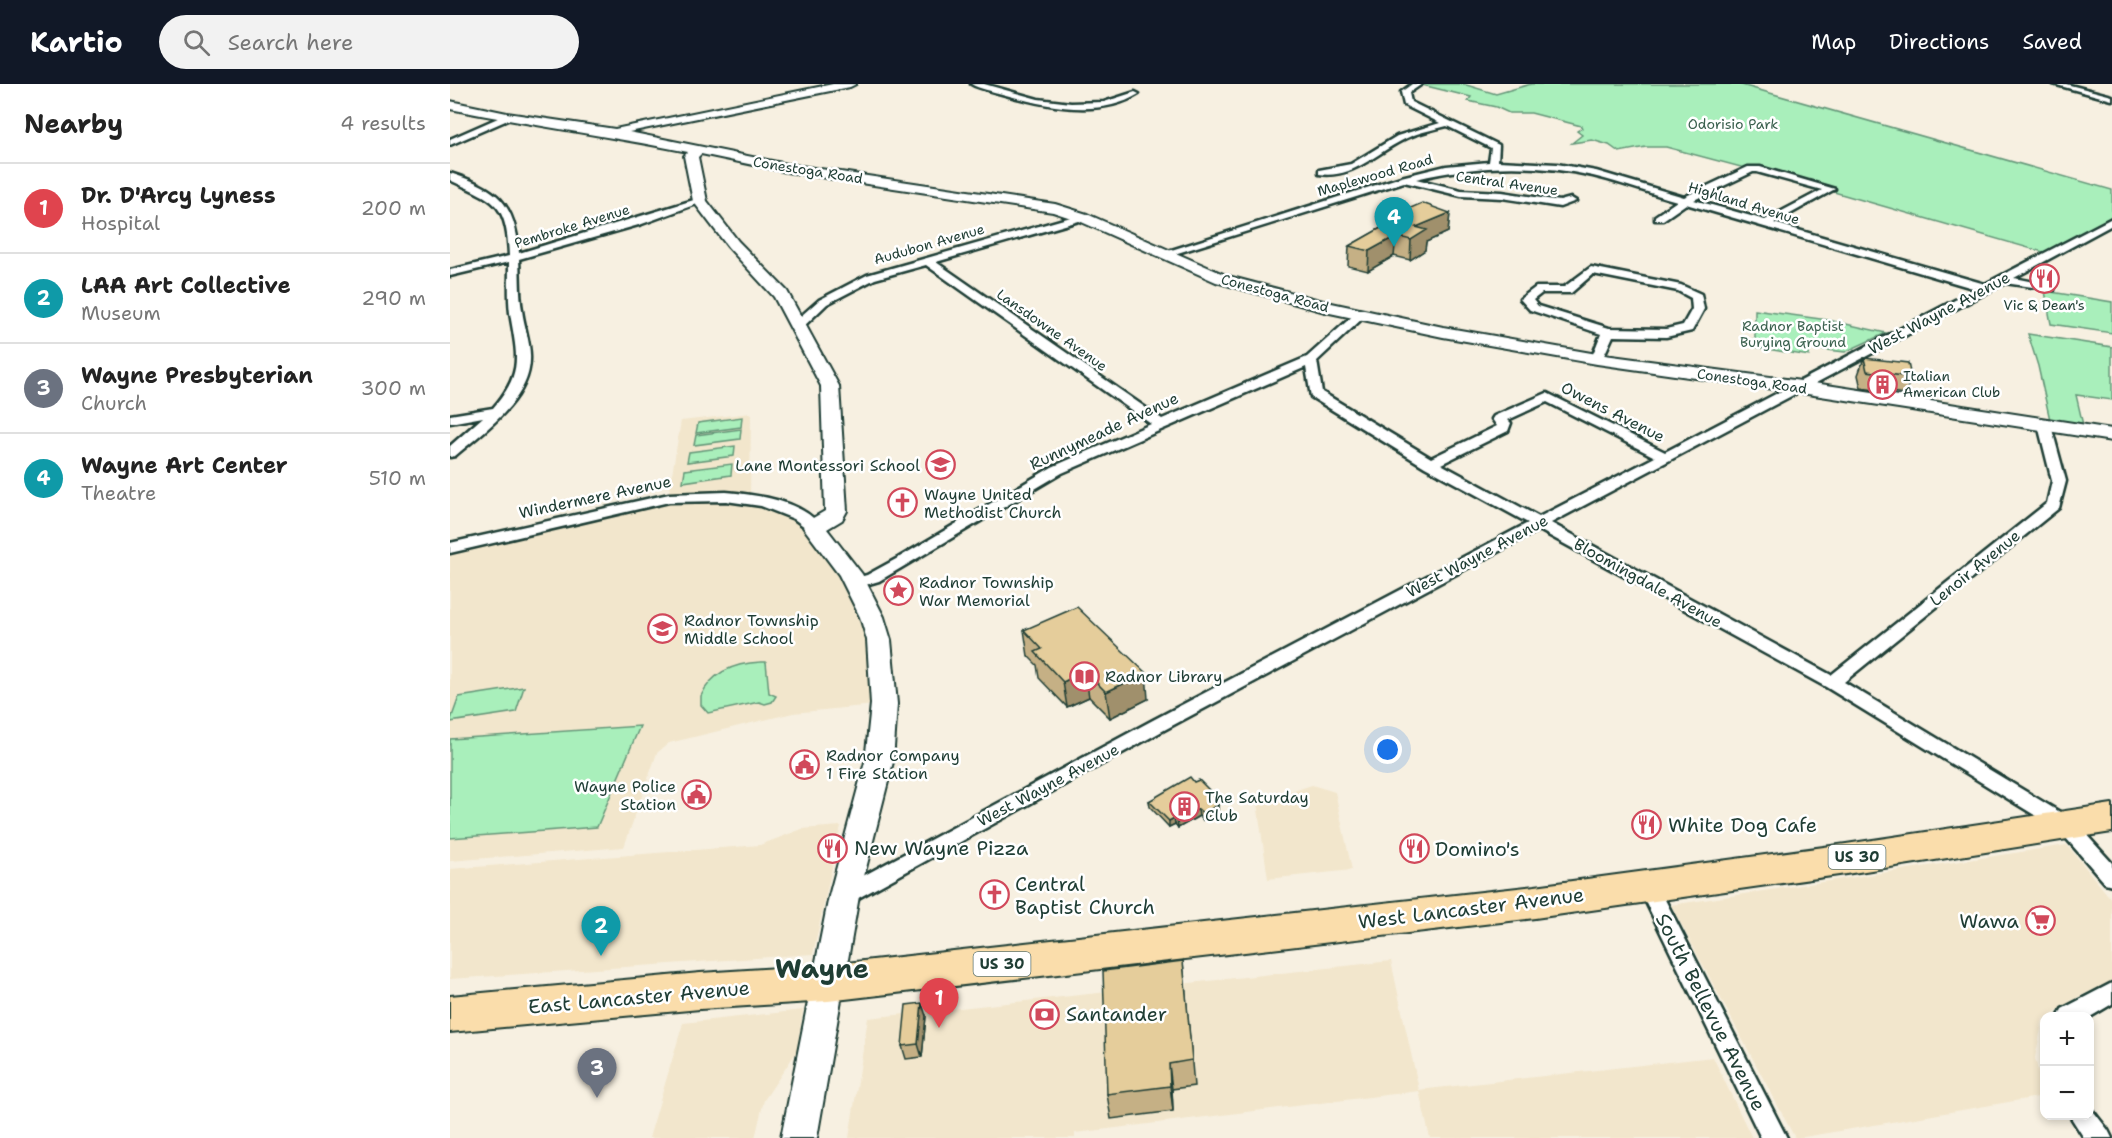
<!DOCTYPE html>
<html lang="en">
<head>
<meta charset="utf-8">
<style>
  :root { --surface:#fff; --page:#f2f2f2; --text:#222; --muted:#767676; --line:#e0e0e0; --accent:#111827 }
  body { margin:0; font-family:"Shantell Sans",sans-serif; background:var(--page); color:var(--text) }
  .controls { position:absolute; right:18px; bottom:18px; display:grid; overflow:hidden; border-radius:12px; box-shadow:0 3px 9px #0003 }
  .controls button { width:54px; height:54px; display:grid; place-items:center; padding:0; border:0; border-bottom:2px solid var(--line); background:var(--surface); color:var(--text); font:30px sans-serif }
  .you { position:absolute; left:938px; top:666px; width:21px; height:21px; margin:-15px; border:4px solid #fff; border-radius:50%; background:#1a73e8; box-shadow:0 0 0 9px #1a73e833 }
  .badge { display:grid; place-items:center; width:39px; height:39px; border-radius:50%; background:var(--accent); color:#fff; font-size:20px; font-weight:700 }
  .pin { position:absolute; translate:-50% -50px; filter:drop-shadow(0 2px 3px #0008) }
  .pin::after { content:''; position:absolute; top:32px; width:21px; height:18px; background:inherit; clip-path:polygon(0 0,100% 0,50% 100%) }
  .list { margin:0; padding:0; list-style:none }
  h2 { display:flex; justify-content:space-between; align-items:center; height:78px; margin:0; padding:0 24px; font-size:26px }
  h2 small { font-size:20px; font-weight:400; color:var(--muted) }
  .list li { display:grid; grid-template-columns:39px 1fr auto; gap:18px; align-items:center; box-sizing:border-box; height:90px; padding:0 24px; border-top:2px solid var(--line) }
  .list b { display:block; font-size:22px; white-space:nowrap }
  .list p { margin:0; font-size:20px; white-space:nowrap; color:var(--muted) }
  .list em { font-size:20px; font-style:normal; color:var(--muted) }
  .icon { flex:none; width:33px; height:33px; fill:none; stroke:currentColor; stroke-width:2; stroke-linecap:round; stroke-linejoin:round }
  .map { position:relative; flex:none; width:1662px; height:1054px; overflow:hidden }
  header { display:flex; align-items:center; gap:36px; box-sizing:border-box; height:84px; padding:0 30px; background:var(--accent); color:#fff }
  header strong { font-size:28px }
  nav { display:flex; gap:33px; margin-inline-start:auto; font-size:21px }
  .search { width:420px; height:54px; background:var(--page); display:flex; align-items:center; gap:15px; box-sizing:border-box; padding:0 21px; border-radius:33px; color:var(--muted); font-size:22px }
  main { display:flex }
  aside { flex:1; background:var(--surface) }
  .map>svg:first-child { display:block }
  .built { fill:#f2e6cc }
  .green { fill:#a9efbb; stroke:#649678; stroke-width:1.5 }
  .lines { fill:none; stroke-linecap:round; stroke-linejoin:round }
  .street-casing { stroke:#1f3d34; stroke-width:5 }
  .secondary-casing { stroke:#1f3d34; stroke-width:4 }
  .highway-casing { stroke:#1f3d34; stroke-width:4 }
  .street { fill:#fff; fill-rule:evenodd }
  .secondary { fill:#fff; fill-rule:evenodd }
  .highway { fill:#faddab; fill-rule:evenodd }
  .wall { fill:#c5b085; stroke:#1f3d34; stroke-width:1.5 }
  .shaded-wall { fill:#a0906c; stroke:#1f3d34; stroke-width:1.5 }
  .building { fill:#e5cd9b; stroke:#1f3d34; stroke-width:1.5 }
  .labels { text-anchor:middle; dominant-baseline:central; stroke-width:5; stroke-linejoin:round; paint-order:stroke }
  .far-park-label { font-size:14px; fill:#3b614f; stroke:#fff }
  .far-street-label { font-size:14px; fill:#1f3d34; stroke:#fff }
  .far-poi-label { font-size:14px; fill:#1f3d34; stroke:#fff }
  .shield { fill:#fff; stroke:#627771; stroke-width:1.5 }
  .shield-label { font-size:15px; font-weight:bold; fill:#1f3d34 }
  .street-label { font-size:16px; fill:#1f3d34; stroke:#fff }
  .poi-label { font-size:16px; fill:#1f3d34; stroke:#fff; text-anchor:start }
  .near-poi-label { font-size:20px; fill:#1f3d34; stroke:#fff; text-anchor:start }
  .near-street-label { font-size:20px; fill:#1f3d34; stroke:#fff }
  .near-district-label { font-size:27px; font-weight:bold; fill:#1f3d34; stroke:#fff }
</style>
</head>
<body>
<header>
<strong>Kartio</strong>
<div class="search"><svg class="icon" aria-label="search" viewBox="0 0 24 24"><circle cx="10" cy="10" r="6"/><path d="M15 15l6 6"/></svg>Search here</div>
<nav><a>Map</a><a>Directions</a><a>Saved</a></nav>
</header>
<main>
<aside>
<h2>Nearby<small>4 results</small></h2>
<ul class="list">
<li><span class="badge" style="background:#e0444e">1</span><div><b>Dr. D'Arcy Lyness</b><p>Hospital</p></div><em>200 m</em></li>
<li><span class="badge" style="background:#0f9aa8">2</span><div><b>LAA Art Collective</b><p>Museum</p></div><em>290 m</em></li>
<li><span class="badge" style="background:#6b7280">3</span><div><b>Wayne Presbyterian</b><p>Church</p></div><em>300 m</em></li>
<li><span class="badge" style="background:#0f9aa8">4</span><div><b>Wayne Art Center</b><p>Theatre</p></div><em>510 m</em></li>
</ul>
</aside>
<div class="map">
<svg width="1662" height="1054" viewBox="0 0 1662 1054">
  <rect width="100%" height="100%" fill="#f7f0e1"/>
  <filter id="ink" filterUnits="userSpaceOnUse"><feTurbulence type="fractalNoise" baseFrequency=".0167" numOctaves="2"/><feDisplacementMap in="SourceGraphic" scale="12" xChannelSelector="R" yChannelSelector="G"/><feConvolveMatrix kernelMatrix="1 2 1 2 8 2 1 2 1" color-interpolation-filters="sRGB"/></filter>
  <g filter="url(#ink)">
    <path class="built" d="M301 329 300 415 343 428 400 490 434 620 343 629 219 659 207 669 174 763 0 777V464L218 414 231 337Z
      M862 701 885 708 902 786 818 795 807 719Z
      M391 742 363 870 0 895V785L310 761 352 745Z
      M1617 761 1662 816V897L1628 913 1593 935 1585 974 1594 1012 1348 1054H1345L1221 821Z
      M941 877 969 1006 1263 973 1302 1054H980L969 1007 625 1049V1054H399L418 934Z
      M353 926 347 967 314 1016 305 1054H199L233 939Z"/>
    <path class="green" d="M968 0H1013L1046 10 1081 0H1288L1662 106V137L1600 170 1377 106 1216 63H1196L1169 68 1159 61 1142 56 1122 59 1132 51 1127 47 1132 44 1131 42 1081 29H1059L1046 23 1018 17 1021 13Z
      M1595 207 1662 218V249L1601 240Z
      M1305 226 1378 236 1436 249 1395 268 1360 264 1359 272 1305 263Z
      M1578 250 1662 263V316L1626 311 1633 341 1600 336 1588 282Z
      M292 333 291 343 246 349 248 339Z
      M291 345 290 355 244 361 246 351Z
      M285 362 284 372 237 378 239 368Z
      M282 380 281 391 233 398 235 386Z
      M311 578H316L319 609 326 612 322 618 315 620 309 618 258 629 251 621V612C262 588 285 579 311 578Z
      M74 603 66 628 0 638 9 613Z
      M190 642 147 743 0 754V655Z"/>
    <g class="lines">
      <defs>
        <path id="street" d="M521 0H534L588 15 621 19 654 18 685 8 689 10C649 35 595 22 552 10 542 7 529 5 521 0Z
          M962 0H972L959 9 961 18 1049 61 1048 77 1107 80 1146 87 1234 113 1298 83H1310L1385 105 1324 139 1535 200 1662 134V141L1564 194 1604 202V206L1555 199 1101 439 1381 591 1597 419 1602 397 1588 341 1595 337 1600 338 1616 397 1609 424 1394 598 1623 736 1662 779V801L1655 799 1609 746 1376 603 1089 446 716 645 401 818 394 821 387 818 383 812 387 806 703 636 1078 439 975 383 861 313 856 283 612 389 429 497 405 504 399 502 397 499 399 496 417 491 448 474 602 383 701 340 476 181 425 195 377 220 351 245H343V239L369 216 417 191 628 131H636V135L486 178 712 335 857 273 906 229H914V233L867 277 872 308 981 374 1047 342 1042 335 1044 332 1097 309 1215 368 1526 205 1236 120 1213 136H1205V132L1227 117C1199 109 1172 99 1143 92 1084 79 1024 81 966 95L1011 106 1052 108 1110 117 1121 114 1126 117 1110 123 1052 114 1011 112 954 98 718 172 714 173 709 170 951 93 996 82 1039 78 1041 64 997 42C981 46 965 49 951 57 924 71 902 95 869 90V86L901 80 947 52 990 39 954 21 951 8ZM1303 88H1307L1372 106 1315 136 1244 116ZM1097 318 1205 373 1089 433 991 380 1058 347 1061 339 1058 336Z
          M1603 0H1616L1662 12V16Z
          M57 30 61 33 60 35 0 61V55Z
          M0 89C47 104 65 118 69 169L247 115 255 117 192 140 69 175C70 192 69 209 72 226 74 243 81 259 80 276 79 317 33 348 5 372L0 373V362L33 333 0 339V331L43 324C74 288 67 272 60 229 58 212 59 195 59 178L0 192V186L59 172C57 117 44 117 0 96Z
          M1141 183 1231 201 1251 210 1254 225 1242 247 1216 253 1163 252 1151 278H1143L1141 275 1151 250 1080 226 1070 215 1086 203H1114ZM1143 190 1228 207 1241 214 1242 225 1233 241 1216 245 1159 244 1088 222 1083 216 1092 209H1121Z
          M276 408C308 411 351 416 372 443L369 446H359L344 435 311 422 276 417 219 418 0 469V459L219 410Z
          M1198 794 1205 796 1337 1054H1311L1188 802 1191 796Z
          M1662 899V920L1640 933 1609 932 1612 925Z
          M1640 1023 1658 1046 1662 1054H1634L1620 1032H1640Z"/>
        <path id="secondary" d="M383 0H406L400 3 179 48 337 80 605 120 637 130 778 192 877 218 993 243 1147 270 1351 297 1662 345V357L1351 309 1147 280 993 253 875 228 766 198 627 136 603 128 337 88 251 70 248 73 257 117 288 157 337 207 389 302 397 427 392 436 377 445 412 490 434 533 441 556 447 620 443 678 409 812 367 1054H331L379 812 415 678 421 620 417 556 410 533 389 491 353 443 356 438 375 427 371 302 324 213 278 163 243 117 234 72 238 68C159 52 79 41 0 25V17L57 29 165 45Z"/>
        <path id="highway" d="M1662 720V748L1396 790 1085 834 378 917 250 925 0 948V912L250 889 378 881 1085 802 1396 760Z"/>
      </defs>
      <use href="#street" class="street-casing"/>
      <use href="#secondary" class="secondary-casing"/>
      <use href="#highway" class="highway-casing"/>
      <use href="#street" class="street"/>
      <use href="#secondary" class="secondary"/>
      <use href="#highway" class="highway"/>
    </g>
    <path class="wall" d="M1000 129 998 148 976 158 975 166 960 176 944 172 918 187 898 182 899 162 938 140Z
      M1414 274 1461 293 1455 310 1411 304 1408 291Z
      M574 546 698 615 660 634 639 613 617 623 589 594 587 581 578 572Z
      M744 698 767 714 768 727 753 736 749 732 728 744 725 740 719 743 700 723 699 717Z
      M733 877 744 1002 722 1005 723 1027 661 1035 657 1010Z
      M476 932 472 973 456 975 452 962Z"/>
    <path class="shaded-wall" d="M1000 129 998 148 976 158 975 166 960 176 961 156 966 143Z
      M946 152 944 172 918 187 919 167Z
      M635 587 639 613 617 623 613 598Z
      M696 589 698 615 660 634 656 608Z
      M768 721V727L753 736V729Z
      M748 725 749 732 728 744 727 737Z
      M724 734 725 740 719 743V737Z
      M472 919 476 932 472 973 468 960Z
      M719 980 722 1005 723 1027 720 1002Z"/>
    <path class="building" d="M972 119 1000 129 966 143 977 146 961 156 946 152 919 167 899 162 938 140 940 133Z
      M1414 274 1458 279 1461 293 1417 287Z
      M627 523 696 589 656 608 635 587 613 598 585 568 592 565 574 546Z
      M740 693 744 698 749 696 767 714 763 716 768 721 753 729 748 725 727 737 724 734 719 737 699 717Z
      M733 877 742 976 719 980 720 1002 657 1010 653 887Z
      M472 919 468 960 452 962 456 921Z"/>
  </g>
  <defs>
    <symbol id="restaurant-ring" viewBox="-11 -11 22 22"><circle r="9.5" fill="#fff" stroke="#d1495b" stroke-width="1.5"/><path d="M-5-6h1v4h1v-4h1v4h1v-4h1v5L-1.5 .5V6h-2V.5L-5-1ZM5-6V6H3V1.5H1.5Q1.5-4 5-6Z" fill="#d1495b"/></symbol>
    <symbol id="building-ring" viewBox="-11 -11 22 22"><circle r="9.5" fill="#fff" stroke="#d1495b" stroke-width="1.5"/><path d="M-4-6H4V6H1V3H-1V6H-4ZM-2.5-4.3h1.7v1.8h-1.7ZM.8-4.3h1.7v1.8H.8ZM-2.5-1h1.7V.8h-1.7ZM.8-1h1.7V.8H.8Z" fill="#d1495b"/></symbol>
    <symbol id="school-ring" viewBox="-11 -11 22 22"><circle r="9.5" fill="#fff" stroke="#d1495b" stroke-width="1.5"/><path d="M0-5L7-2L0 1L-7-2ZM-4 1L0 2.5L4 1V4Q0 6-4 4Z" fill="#d1495b"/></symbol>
    <symbol id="church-ring" viewBox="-11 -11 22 22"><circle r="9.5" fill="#fff" stroke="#d1495b" stroke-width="1.5"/><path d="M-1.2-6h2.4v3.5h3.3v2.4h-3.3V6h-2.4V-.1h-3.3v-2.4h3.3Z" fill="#d1495b"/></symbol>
    <symbol id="sight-ring" viewBox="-11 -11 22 22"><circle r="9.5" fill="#fff" stroke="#d1495b" stroke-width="1.5"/><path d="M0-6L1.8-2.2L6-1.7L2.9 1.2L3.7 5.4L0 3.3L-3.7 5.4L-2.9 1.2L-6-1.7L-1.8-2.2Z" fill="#d1495b"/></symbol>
    <symbol id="library-ring" viewBox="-11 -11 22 22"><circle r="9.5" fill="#fff" stroke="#d1495b" stroke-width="1.5"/><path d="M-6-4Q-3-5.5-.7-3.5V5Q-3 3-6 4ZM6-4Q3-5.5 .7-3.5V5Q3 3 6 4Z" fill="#d1495b"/></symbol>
    <symbol id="civic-ring" viewBox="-11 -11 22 22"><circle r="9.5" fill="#fff" stroke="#d1495b" stroke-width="1.5"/><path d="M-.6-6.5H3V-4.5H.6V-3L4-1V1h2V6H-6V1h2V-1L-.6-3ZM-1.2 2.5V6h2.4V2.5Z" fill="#d1495b"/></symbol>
    <symbol id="supermarket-ring" viewBox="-11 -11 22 22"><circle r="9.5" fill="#fff" stroke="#d1495b" stroke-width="1.5"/><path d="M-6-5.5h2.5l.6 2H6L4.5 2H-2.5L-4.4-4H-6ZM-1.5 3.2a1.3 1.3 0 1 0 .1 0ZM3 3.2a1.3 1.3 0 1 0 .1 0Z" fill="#d1495b"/></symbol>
    <symbol id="bank-ring" viewBox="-11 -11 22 22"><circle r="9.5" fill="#fff" stroke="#d1495b" stroke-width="1.5"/><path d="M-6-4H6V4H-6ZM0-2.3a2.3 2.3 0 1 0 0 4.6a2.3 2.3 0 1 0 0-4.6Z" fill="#d1495b"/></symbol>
  </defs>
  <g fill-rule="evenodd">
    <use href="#restaurant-ring" x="1578" y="178" width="33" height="33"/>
    <use href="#building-ring" x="1416" y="284" width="33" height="33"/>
    <use href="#school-ring" x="474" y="364" width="33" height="33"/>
    <use href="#church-ring" x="436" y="402" width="33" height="33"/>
    <use href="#sight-ring" x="432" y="490" width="33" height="33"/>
    <use href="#school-ring" x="196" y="528" width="33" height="33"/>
    <use href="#library-ring" x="618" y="576" width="33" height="33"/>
    <use href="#civic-ring" x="338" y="664" width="33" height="33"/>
    <use href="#civic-ring" x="230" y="694" width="33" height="33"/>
    <use href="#building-ring" x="718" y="706" width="33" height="33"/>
    <use href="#restaurant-ring" x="1180" y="724" width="33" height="33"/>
    <use href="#restaurant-ring" x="366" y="748" width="33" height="33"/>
    <use href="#restaurant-ring" x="948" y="748" width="33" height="33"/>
    <use href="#church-ring" x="528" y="794" width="33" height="33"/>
    <use href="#supermarket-ring" x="1574" y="820" width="33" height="33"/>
    <use href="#bank-ring" x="578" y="914" width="33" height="33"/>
  </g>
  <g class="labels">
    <g class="far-park-label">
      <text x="1283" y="40">Odorisio Park</text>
      <text x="1343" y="242">Radnor Baptist<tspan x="1343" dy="16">Burying Ground</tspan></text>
    </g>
    <g class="far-street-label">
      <text transform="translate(358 86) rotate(9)">Conestoga Road</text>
      <text transform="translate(925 91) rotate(-16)">Maplewood Road</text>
      <text transform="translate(1057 99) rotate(8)">Central Avenue</text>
      <text transform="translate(1294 119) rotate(17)">Highland Avenue</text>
      <text transform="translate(122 142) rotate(-17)">Pembroke Avenue</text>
      <text transform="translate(479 160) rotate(-16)">Audubon Avenue</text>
      <text transform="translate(825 209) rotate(15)">Conestoga Road</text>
      <text transform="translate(602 246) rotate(35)">Lansdowne Avenue</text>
      <text transform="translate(1302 297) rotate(8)">Conestoga Road</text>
    </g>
    <g class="far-poi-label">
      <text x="1594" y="221">Vic &amp; Dean's</text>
      <text x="1453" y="292" text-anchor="start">Italian<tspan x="1453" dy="16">American Club</tspan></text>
    </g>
    <g class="shield">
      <rect x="1378.5" y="761" width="57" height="24" rx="4.5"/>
      <rect x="523.5" y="868" width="57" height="24" rx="4.5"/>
    </g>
    <g class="shield-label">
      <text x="1407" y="773">US 30</text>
      <text x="552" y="880">US 30</text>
    </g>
    <g class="street-label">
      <text transform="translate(1489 229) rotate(-28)">West Wayne Avenue</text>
      <text transform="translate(1163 328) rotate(27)">Owens Avenue</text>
      <text transform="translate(654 347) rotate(-25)">Runnymeade Avenue</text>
      <text transform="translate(145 413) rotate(-12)">Windermere Avenue</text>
      <text transform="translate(1027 472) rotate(-28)">West Wayne Avenue</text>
      <text transform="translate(1525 484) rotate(-39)">Lenoir Avenue</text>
      <text transform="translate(1198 499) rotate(29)">Bloomingdale Avenue</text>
      <text transform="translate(598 701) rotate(-28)">West Wayne Avenue</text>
    </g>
    <g class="poi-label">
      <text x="470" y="381" text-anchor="end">Lane Montessori School</text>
      <text x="474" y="410">Wayne United<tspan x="474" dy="18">Methodist Church</tspan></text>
      <text x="469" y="498">Radnor Township<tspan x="469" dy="18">War Memorial</tspan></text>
      <text x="234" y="536">Radnor Township<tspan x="234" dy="18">Middle School</tspan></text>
      <text x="655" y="592">Radnor Library</text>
      <text x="376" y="671">Radnor Company<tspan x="376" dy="18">1 Fire Station</tspan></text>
      <text x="226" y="702" text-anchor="end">Wayne Police<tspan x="226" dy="18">Station</tspan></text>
      <text x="755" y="713">The Saturday<tspan x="755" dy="18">Club</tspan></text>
    </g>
    <g class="near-poi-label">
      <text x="1218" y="741">White Dog Cafe</text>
      <text x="404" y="764">New Wayne Pizza</text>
      <text x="985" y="765">Domino's</text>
      <text x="565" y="800">Central<tspan x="565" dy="23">Baptist Church</tspan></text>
      <text x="1569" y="837" text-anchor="end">Wawa</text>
      <text x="616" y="930">Santander</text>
    </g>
    <g class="near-street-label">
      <text transform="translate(1021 824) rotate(-7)">West Lancaster Avenue</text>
      <text transform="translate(189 913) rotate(-5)">East Lancaster Avenue</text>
      <text transform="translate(1261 928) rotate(63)">South Bellevue Avenue</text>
    </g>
    <g class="near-district-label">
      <text x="372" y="884">Wayne</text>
    </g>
  </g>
</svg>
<div class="controls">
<button>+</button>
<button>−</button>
</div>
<div class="you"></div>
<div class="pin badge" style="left:489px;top:944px;background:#e0444e">1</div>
<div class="pin badge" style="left:151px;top:872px;background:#0f9aa8">2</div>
<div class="pin badge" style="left:147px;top:1014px;background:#6b7280">3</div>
<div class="pin badge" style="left:944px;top:163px;background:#0f9aa8">4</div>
</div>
</main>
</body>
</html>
